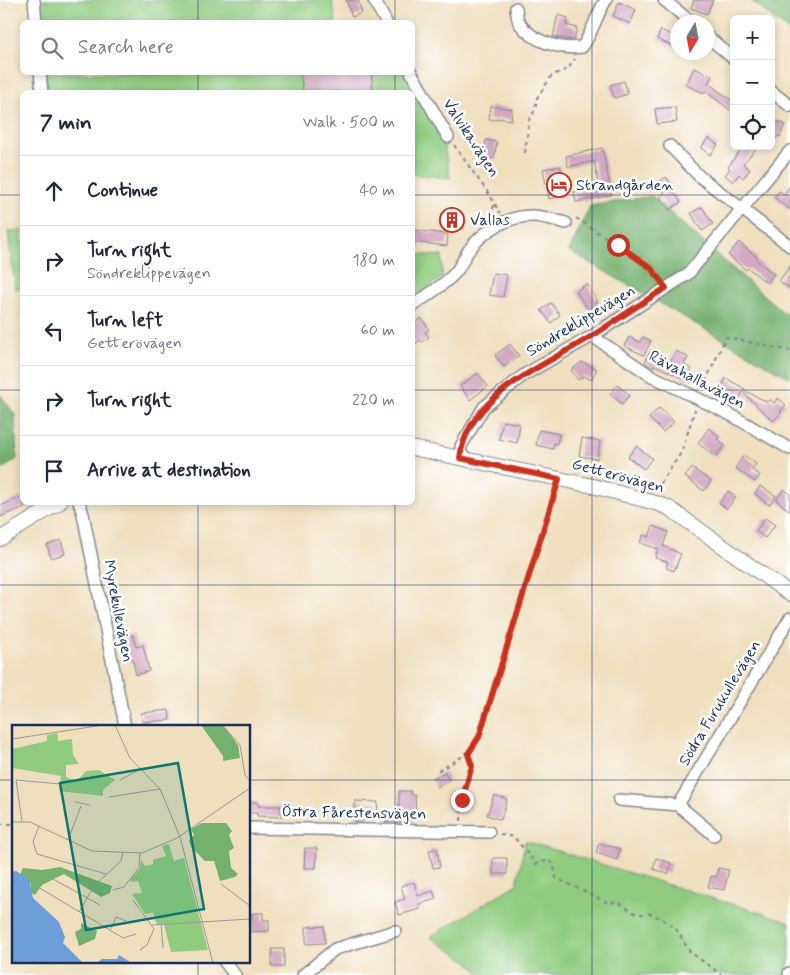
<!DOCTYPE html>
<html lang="en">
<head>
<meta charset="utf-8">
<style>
  :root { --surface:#fff; --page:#f2f2f3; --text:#1f2937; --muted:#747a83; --line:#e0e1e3 }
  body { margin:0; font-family:Mynerve,sans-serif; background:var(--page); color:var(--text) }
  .controls { position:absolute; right:15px; top:15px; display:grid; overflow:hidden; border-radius:8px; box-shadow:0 2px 8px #0003 }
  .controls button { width:45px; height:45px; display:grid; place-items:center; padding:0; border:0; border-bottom:1px solid var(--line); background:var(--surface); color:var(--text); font:25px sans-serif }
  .compass { position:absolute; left:670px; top:15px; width:45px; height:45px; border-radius:50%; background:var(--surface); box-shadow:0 2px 8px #0003; rotate:190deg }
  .stop { position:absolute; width:15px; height:15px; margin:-11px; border:4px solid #c8321e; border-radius:50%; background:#fff }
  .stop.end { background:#c8321e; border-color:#fff; box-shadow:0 1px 5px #0008 }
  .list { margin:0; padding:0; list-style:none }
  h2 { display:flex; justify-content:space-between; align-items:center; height:65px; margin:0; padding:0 20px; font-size:21px }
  h2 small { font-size:16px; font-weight:400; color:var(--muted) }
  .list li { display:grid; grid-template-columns:32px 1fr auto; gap:15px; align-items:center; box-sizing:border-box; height:70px; padding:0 20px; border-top:1px solid var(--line) }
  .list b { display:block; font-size:19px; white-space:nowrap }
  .list p { margin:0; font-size:16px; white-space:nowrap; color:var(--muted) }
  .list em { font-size:16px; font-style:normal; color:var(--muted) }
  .icon { flex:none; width:28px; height:28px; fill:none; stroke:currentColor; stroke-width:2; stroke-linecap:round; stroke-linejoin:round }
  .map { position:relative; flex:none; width:790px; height:975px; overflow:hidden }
  .search { position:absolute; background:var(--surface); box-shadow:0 2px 8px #0003; left:20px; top:20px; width:395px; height:55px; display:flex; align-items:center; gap:12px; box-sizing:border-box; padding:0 18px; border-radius:8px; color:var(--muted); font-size:19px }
  .panel { position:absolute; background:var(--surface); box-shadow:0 2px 8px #0003; left:20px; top:90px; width:395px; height:415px; border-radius:8px }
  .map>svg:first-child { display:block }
  .green { fill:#90cc80; stroke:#567e6f }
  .forest { fill:#74b06e; stroke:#487066 }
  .building { fill:#d4a8c3 }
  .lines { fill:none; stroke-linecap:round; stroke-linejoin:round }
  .minor-casing { stroke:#85878e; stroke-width:14 }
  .tertiary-casing { stroke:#85878e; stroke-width:16 }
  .path { stroke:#85878e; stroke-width:2; stroke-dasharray:4 4; stroke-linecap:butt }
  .minor { stroke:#fff; stroke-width:11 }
  .tertiary { stroke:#fff; stroke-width:14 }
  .route { stroke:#c8321e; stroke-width:6 }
  .grid { fill:none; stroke:#1b2f5e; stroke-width:1; stroke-opacity:0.55 }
  .labels { text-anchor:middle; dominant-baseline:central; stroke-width:5; stroke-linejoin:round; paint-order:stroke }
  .street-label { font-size:16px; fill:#1b2f5e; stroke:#fff }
  .poi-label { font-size:16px; fill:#1b2f5e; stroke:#fff; text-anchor:start }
  .inset-road { fill:none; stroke:#9a9998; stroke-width:1 }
  .view { fill:#0f766e; fill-opacity:0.15; stroke:#0f766e; stroke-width:2.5 }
  .inset-edge { fill:none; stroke:#1b2f5e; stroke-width:2.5 }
</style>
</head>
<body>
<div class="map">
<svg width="790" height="975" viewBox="0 0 790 975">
  <rect width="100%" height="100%" fill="#fff"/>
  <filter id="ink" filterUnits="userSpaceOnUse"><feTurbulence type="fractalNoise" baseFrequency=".02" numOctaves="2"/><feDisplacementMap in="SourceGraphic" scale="10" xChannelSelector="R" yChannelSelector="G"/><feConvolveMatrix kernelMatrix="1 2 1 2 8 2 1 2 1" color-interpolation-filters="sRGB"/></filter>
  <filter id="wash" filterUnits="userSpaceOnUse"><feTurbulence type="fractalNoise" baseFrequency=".0096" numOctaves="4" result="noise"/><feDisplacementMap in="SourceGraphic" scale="20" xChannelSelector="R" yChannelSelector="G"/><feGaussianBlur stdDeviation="1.12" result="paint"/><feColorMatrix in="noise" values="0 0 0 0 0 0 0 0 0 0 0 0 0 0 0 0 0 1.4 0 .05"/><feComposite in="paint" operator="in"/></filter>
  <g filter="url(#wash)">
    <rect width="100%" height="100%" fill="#efdfbe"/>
    <path class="green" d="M40 0H332L336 22H42Z
      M46 73H407L444 145 450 178 413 174 412 92H48Z
      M22 230V288L15 289 8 232Z
      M413 254 442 256V277L413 300Z
      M525 841 790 922V960L785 975H687L677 972 673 975H481L469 962 430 937 517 884Z"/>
    <path class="forest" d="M750 0H790V32Z
      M652 196 697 237 790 318V378L569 251 590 206Z
      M0 394 15 415 17 459 0 471Z"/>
    <g id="blocks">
      <path class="building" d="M346 0H358L362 13 352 17Z
        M694 0H713L707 14 691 8Z
        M619 2 636 10 630 24 613 16Z
        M558 15 568 18 566 25 577 28 574 40 553 37Z
        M661 30 678 38 674 47 657 39Z
        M694 68 712 76 708 83 734 102V113L705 91 704 93 686 85Z
        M300 72H371L373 90 345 92 303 91Z
        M624 81 628 94 614 98 610 85Z
        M491 106 512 109 511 120 497 118V120L489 119Z
        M675 107 677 122 657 124 655 109Z
        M771 119 785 124 780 137 778 136 771 145Z
        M708 138 718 145 710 155 701 148Z
        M486 140 497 142 494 159 483 157Z
        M743 146H758L743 164 750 170 743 178 739 174 733 182 725 175 730 169 728 167Z
        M602 148 612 195 576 202 574 192 599 186 594 161 568 167 566 156Z
        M560 166 566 195 549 199 543 169Z
        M666 177 672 185 670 187 681 202 669 210 660 197 665 193 657 184Z
        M790 186V210L774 197 779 191 784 194Z
        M702 207 713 224 702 231 691 213Z
        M449 208 457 210 456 219 465 220 464 229 455 228V231L442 229 444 217H448Z
        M412 230 448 234 447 246 412 242Z
        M739 242 758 258 756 260 774 274 767 283 748 268 746 270 728 255Z
        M790 266V289L779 281Z
        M493 273 507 275 503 297 489 295Z
        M587 284 598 302 588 309 576 291Z
        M551 303 560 315 551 323 541 310Z
        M421 318 429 329 425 332 429 337 422 342 420 340 416 344 412 339V325Z
        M629 337 640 342 643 337 651 341 644 355 624 346Z
        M510 344 519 356 504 367 495 355Z
        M676 351 688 357 684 365 692 369 687 380 654 365 653 368 645 362 650 352 670 363Z
        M582 362 597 369 591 380 584 376 578 380 571 370Z
        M478 373 488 386 470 400 460 386Z
        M726 378 745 389 744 390 767 402 770 399 774 403 778 398 786 405 780 411 782 412 773 421 743 392 739 400 720 390Z
        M617 385 630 395 622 404 610 394Z
        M659 408 674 422 663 432 649 418Z
        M503 421 520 424 517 443 499 439Z
        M709 428 719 436 717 439 725 445 715 457 698 443Z
        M539 430 559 434 557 444 554 443 553 449 536 445Z
        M582 438 600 441 597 459 579 456Z
        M636 446 652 458 644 469 628 457Z
        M744 455 756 464 752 470 760 475 755 482 735 468Z
        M692 468 711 481 704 491 685 477Z
        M760 486 776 496 769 505 755 494Z
        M784 489 790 494V511L776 500Z
        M728 491 736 497 727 509 719 503Z
        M21 497 25 507 0 517V506Z
        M765 518 775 525 765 538 756 531Z
        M653 526 668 532 663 546 681 554 674 571 666 568 668 562 655 558 658 549 640 543 643 535 649 537Z
        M61 540 65 554 51 558 47 545Z
        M133 635 136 647 143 645 149 671 136 675 132 657 125 658 122 648 127 646 125 637Z
        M169 710 170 720 142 722 141 713Z
        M445 772 449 781 437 787 433 778Z
        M399 791H411V795H415L416 814H410V822H385V814H399Z
        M494 795 507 799 501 820 487 815Z
        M355 801 378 802 377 814H364L363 822H355Z
        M249 802H258V806H281V817L257 816V813H249Z
        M599 843 620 849 617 860 596 853Z
        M305 848H317L316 868H304Z
        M437 849 440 867 433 868 429 850Z
        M493 858H507V874H493Z
        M656 858 671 863 668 874 653 869Z
        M718 868 729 870 724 890 708 887 711 876 716 877Z
        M414 882 418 896 433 891 436 899 419 904 420 909 399 915 395 902 405 899 401 886Z
        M252 913H263V920H269V931L249 932V920H252Z
        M324 926 325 943 306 944V927Z
        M272 949H284V967H272Z"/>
    </g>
  </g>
  <g filter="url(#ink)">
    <use href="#blocks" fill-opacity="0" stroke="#85878e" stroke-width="1"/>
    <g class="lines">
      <defs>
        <path id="minor" d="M34 0 36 22
          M374 0 386 22
          M664 0 691 22
          M516 8C517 13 517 20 520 24 533 42 561 50 582 47 593 32 596 15 606 0
          M708 37 734 59
          M40 72 42 92
          M411 72 448 137
          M771 91 790 106
          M670 146 699 176 790 246
          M412 306C426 296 443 286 455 273 461 266 464 257 469 250 483 231 507 216 532 216 543 216 554 220 566 223
          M592 336 650 375 731 415 790 449
          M460 458 461 446 484 407 524 375 592 336 688 274 790 151
          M79 502 83 514 125 726
          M619 800 678 805 714 835
          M678 805 790 618
          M249 828 489 832
          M224 961 235 975
          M789 973 790 974
          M303 975 335 949 395 931"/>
        <path id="tertiary" d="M412 448 593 486 659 504 669 508 790 594
          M0 539 60 502"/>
      </defs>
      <use href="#minor" class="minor-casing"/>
      <use href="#tertiary" class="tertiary-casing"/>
      <path class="path" d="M454 145 491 197 500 213
        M525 153 529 120 535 110 537 98 552 75 568 69 575 59
        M491 217 494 205
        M576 218 650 267 660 280
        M702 389 726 337 790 351
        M656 490 681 453 695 410
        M438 771 468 753 479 737 555 491
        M461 821 462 800 472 766 468 754
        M0 824H14
        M500 834 514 837 536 864 549 860 554 866 556 878 608 903 618 902 636 914H651L661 918 676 929 690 952 722 975"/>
      <use href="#minor" class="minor"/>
      <use href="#tertiary" class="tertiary"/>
    </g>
  </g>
  <g class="lines" filter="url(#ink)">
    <path class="route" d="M462 800 472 766 468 754 479 737 559 479 460 458C467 395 546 365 592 336 617 320 641 303 666 288L650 267 618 245"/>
  </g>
  <path class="grid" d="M198 0V22M395 0V22M592 0V975M198 72V92M395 72V92M0 195H22M412 195H790M0 390H22M412 390H790M198 502V726M395 502V975M0 585H790M0 780H14M249 780H790M198 961V975"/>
  <defs>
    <symbol id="hotel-ring" viewBox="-11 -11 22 22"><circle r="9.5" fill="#fff" stroke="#c8321e" stroke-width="1.5"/><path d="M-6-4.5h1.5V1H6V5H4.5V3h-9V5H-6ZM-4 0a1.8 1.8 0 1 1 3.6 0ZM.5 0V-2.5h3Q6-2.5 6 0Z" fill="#c8321e"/></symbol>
    <symbol id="building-ring" viewBox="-11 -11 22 22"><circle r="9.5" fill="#fff" stroke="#c8321e" stroke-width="1.5"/><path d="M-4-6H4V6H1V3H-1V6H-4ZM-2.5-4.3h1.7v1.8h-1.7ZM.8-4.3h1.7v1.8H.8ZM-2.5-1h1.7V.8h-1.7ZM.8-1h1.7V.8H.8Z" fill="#c8321e"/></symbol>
  </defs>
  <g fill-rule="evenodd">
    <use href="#hotel-ring" x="545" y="171" width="28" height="28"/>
    <use href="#building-ring" x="438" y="206" width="28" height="28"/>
  </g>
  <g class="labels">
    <g class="street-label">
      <text transform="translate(471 138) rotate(57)">Valvikavägen</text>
      <text transform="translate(581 321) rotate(-31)">Söndreklippevägen</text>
      <text transform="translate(697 380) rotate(28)">Rävahallavägen</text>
      <text transform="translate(618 476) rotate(15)">Getterövägen</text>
      <text transform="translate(118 611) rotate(79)">Myrekullevägen</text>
      <text transform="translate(720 703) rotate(-59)">Södra Furukullevägen</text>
      <text transform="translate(354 813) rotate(1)">Östra Fårestensvägen</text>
    </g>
    <g class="poi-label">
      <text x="576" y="185">Strandgården</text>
      <text x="470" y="220">Vallas</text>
    </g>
  </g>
  <g transform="translate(12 725)">
    <rect width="238" height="238" fill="#efdfbe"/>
    <path d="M45 8 46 16 60 14 61 30 67 39 54 40V52L65 56 74 46 87 45 103 55 91 65V71L47 66 49 51 0 43V24L35 16V10ZM157 119 162 136 172 133 196 225 159 227 152 200H145L141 188 133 189 120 169 130 168 126 156 119 157 118 154 128 144 129 135 133 141 141 139V135L154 131 150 121Z" fill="#90cc80"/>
    <path d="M189 0H211L226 20 228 33 211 36V31ZM190 98H214L220 106 217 110 222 123 217 126 219 143 226 149 223 152 208 156 202 136H193L179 122 177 115 182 110 179 104ZM48 142 100 161 98 168 89 172 52 149 30 160 23 170 18 167 19 159 8 150 11 143 30 145ZM69 198 85 206 83 214 67 221 63 207 69 204Z" fill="#74b06e"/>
    <path d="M4 146 17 154 21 173 47 197 53 212 51 218 70 237H0V147ZM107 230 118 237H86L90 234H105Z" fill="#6d9ed7"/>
    <path class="inset-road" d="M103 0 118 33 148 64 168 112 201 238M210 0 228 20 233 50 238 56M0 14 91 0M108 55 130 43M97 72 148 64M63 77 78 80M10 96 4 55 48 59M0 97H18L80 126 130 128 165 113 238 63M27 101 21 117 25 129 94 149M56 115 69 81M41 154 88 180M209 159 238 181M26 162 111 213 124 209M101 165 112 162 127 143 128 128M121 175 142 204 135 220 128 225 132 222M67 187 82 161 109 136 111 127M149 199 151 223M140 200 238 194M99 204 104 192 114 196"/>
    <path class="view" d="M166 38 192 184 74 205 48 58Z"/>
    <rect width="238" height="238" class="inset-edge"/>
  </g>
</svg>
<div class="controls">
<button>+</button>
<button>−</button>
<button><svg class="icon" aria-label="locate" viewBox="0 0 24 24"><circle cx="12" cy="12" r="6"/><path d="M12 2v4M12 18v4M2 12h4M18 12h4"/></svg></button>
</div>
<svg class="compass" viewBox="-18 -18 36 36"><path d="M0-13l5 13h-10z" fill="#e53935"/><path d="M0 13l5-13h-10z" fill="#747a83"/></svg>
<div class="stop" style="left:618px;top:245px"></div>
<div class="stop end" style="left:462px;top:800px"></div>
<div class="search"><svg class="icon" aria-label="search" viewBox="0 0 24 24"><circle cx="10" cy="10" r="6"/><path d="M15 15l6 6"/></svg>Search here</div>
<section class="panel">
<h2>7 min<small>Walk · 500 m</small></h2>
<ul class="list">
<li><svg class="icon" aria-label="ahead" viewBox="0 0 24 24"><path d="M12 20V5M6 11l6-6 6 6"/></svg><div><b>Continue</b></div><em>40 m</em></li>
<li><svg class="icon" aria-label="right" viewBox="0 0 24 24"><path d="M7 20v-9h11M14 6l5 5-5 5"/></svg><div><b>Turn right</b><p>Söndreklippevägen</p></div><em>180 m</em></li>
<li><svg class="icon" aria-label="left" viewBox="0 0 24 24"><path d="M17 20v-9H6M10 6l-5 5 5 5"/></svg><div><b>Turn left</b><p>Getterövägen</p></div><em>60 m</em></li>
<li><svg class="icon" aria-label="right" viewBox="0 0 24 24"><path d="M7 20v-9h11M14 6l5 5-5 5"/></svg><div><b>Turn right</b></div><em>220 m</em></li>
<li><svg class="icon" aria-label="arrive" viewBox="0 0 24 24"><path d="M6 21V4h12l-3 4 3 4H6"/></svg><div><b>Arrive at destination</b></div></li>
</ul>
</section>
</div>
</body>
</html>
